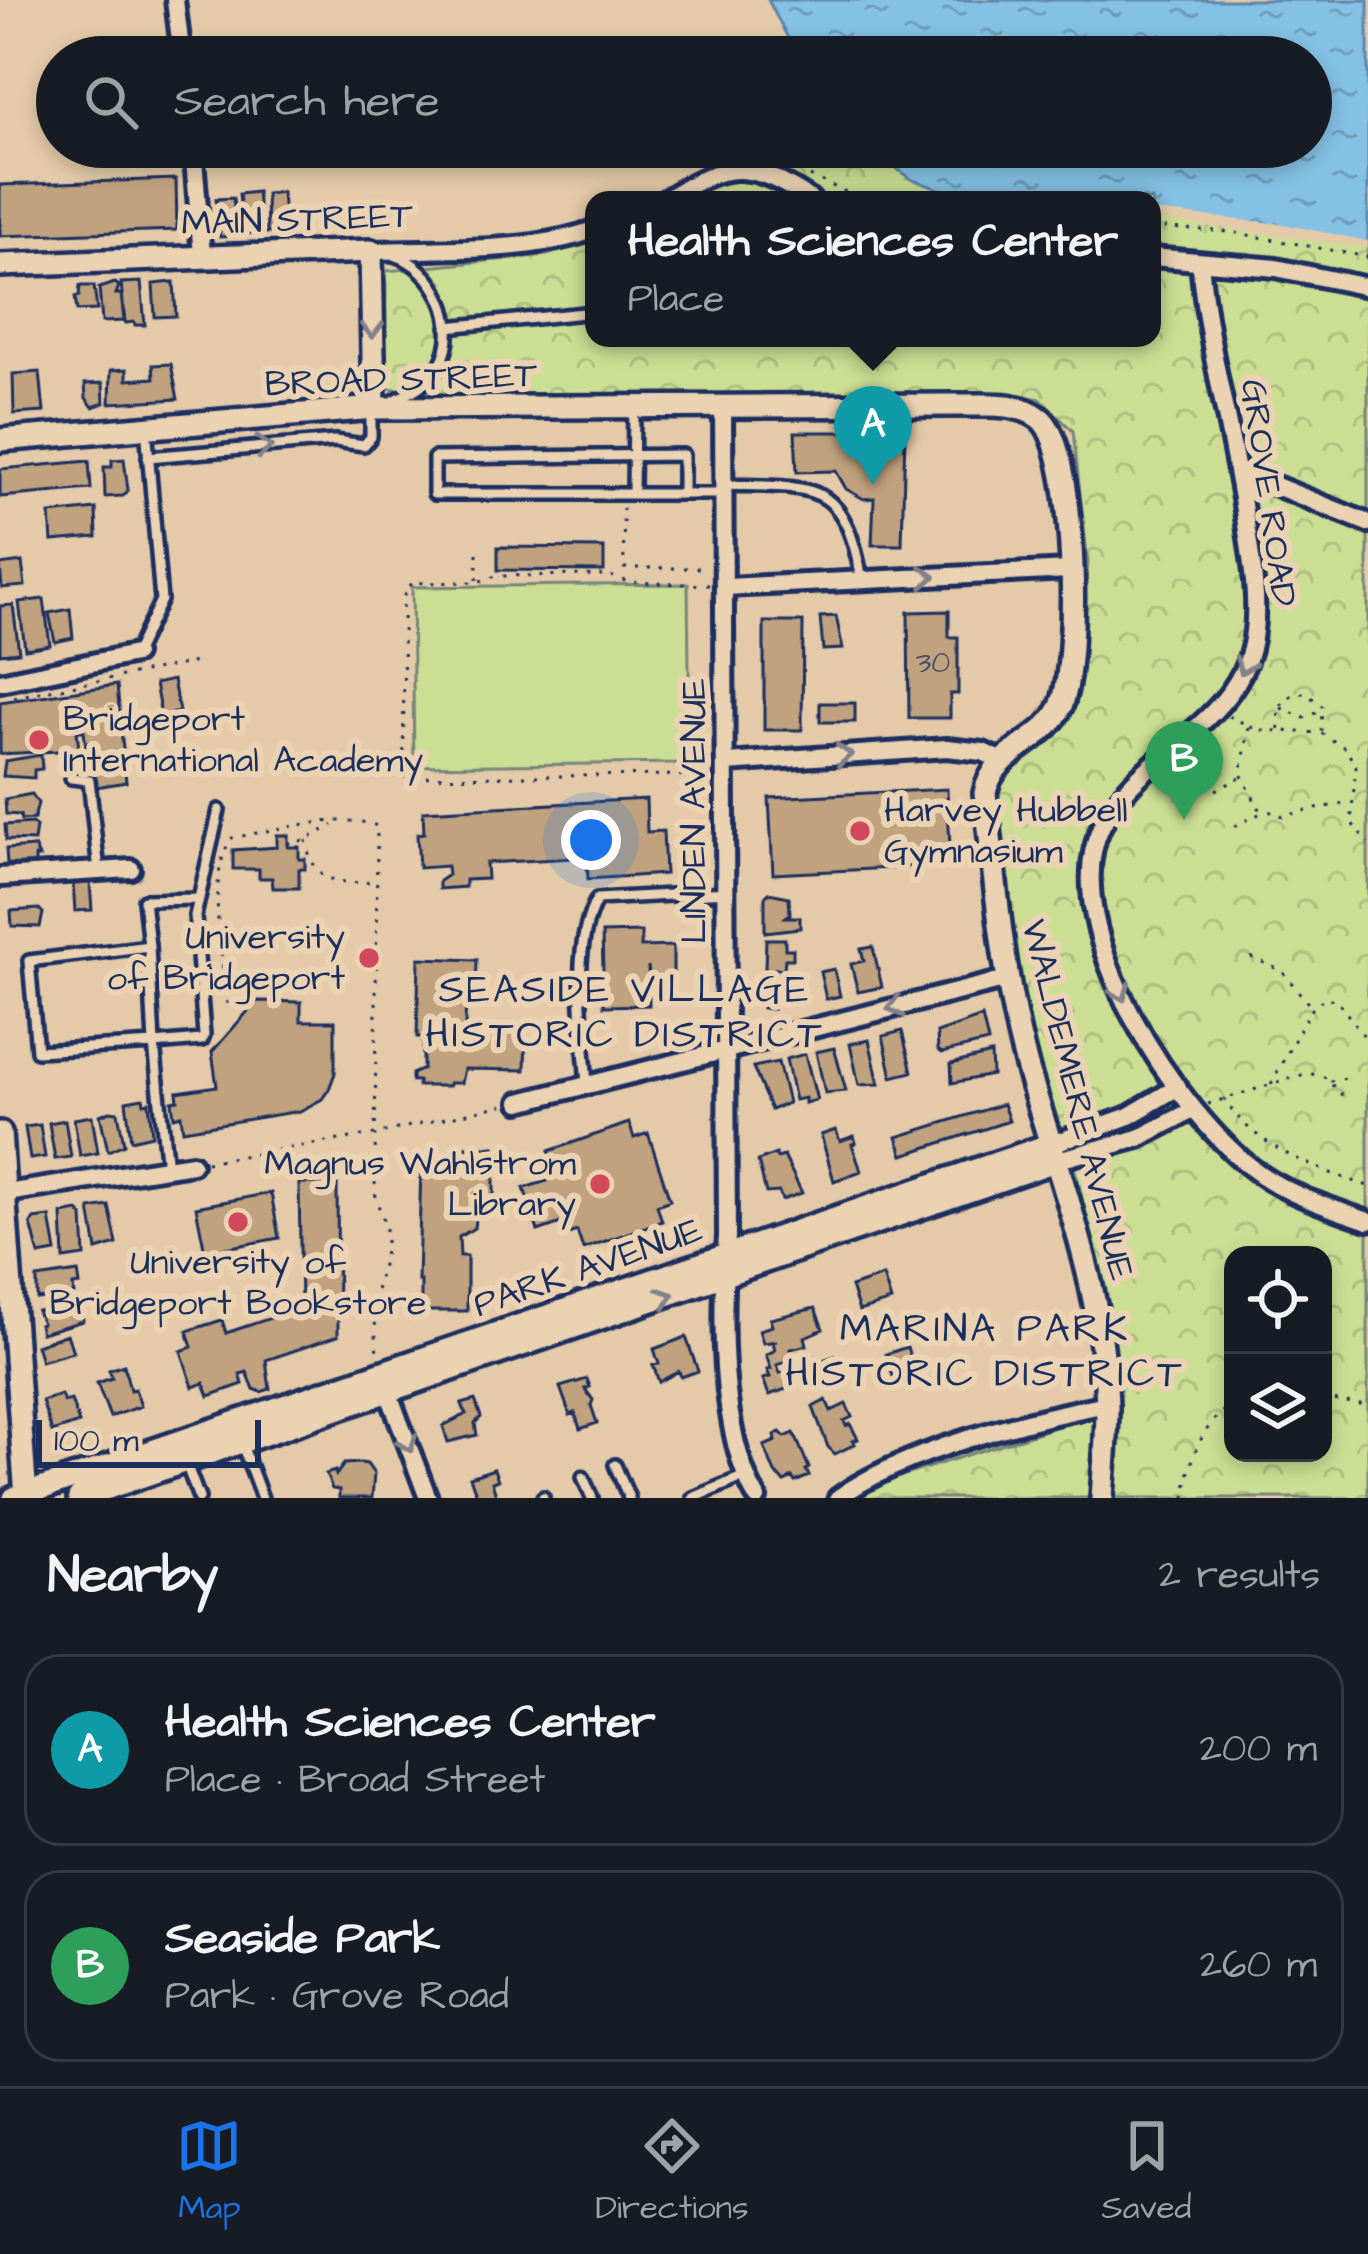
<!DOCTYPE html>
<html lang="en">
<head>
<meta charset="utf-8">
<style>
  :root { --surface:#171b24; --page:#242831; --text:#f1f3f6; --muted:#9ea1a6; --line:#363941; --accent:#1a73e8 }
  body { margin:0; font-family:"Architects Daughter",sans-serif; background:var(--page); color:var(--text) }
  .controls { position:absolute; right:36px; bottom:36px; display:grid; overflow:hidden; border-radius:24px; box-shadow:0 6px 18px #0003 }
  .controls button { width:108px; height:108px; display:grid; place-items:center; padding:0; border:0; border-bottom:3px solid var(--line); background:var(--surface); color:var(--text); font:60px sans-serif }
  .scale { position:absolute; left:36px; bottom:30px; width:225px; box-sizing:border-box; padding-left:12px; border:6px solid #1b2f5e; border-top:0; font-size:33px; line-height:42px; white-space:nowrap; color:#1b2f5e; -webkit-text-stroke:9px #ead2b2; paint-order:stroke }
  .you { position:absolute; left:591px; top:840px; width:42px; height:42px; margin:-30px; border:9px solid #fff; border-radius:50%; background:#1a73e8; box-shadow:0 0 0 18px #1a73e833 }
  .badge { display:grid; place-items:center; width:78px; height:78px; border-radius:50%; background:var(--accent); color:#fff; font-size:39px; font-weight:700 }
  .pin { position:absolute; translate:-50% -99px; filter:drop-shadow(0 3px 6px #0008) }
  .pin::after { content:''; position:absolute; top:63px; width:42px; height:36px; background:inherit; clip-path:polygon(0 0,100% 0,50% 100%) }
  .popup { position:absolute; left:585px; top:191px; width:576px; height:156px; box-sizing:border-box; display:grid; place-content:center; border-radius:24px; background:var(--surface); filter:drop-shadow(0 3px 9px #0005); font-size:39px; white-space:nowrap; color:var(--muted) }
  .popup b { font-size:45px; color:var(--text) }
  .popup::after { content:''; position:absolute; left:50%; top:100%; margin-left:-24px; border:24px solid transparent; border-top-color:var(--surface) }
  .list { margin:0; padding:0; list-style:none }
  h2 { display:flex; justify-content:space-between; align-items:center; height:156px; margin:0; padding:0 48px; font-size:51px }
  h2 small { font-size:39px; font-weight:400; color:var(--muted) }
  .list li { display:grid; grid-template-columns:78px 1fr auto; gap:36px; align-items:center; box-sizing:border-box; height:192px; margin:0 24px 24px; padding:0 24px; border:3px solid var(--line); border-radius:36px }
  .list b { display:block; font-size:45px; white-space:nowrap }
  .list p { margin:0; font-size:39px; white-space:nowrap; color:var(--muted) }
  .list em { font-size:39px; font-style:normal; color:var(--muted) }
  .icon { flex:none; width:66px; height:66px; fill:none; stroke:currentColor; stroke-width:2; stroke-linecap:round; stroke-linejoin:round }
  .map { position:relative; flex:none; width:1368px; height:1498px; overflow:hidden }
  .search { position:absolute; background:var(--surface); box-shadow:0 6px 18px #0003; left:36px; right:36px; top:36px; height:132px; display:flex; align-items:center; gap:30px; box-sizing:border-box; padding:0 42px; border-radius:66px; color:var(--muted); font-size:45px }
  .sheet { height:588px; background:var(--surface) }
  nav { display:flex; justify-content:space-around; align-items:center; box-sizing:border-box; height:168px; border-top:3px solid var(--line); background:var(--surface); font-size:33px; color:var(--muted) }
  nav a { display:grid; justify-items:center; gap:6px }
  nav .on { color:var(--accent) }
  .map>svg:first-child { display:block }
  .forest { fill:url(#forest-crowns); stroke:#748678; stroke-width:3; fill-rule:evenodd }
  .pitch { fill:#ccde93; stroke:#748678; stroke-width:3 }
  .water { fill:url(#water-ripples); stroke:#5a87ae; stroke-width:3 }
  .pier { fill:#e4caa8 }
  .building { fill:#c0a27e; stroke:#1b2f5e; stroke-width:3 }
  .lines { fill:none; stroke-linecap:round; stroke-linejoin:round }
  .service-casing { stroke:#1b2f5e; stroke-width:18 }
  .minor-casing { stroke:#1b2f5e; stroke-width:26 }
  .tertiary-casing { stroke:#1b2f5e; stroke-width:30 }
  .path { stroke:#1b2f5e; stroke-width:3; stroke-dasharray:3 9; stroke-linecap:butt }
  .service { stroke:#ead2b2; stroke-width:9 }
  .minor { stroke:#ead2b2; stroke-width:16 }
  .tertiary { stroke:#ead2b2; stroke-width:21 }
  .oneway { stroke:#828088 }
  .poi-dot { fill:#d1495b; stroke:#ead2b2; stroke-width:4.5 }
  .labels { text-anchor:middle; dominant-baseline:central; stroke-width:12; stroke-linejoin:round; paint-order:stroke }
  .number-label { font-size:30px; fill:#444c66 }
  .street-label { font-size:36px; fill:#1b2f5e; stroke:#ead2b2 }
  .poi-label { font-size:36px; fill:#1b2f5e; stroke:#ead2b2; text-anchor:start }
  .neighbourhood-label { font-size:39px; letter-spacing:3px; fill:#1b2f5e; stroke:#ead2b2 }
</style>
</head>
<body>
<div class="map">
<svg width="1368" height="1498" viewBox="0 0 1368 1498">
  <defs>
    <pattern id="forest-crowns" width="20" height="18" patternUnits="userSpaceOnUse" patternTransform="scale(3)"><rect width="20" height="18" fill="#ccde93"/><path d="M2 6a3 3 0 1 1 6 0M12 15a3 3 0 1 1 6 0" fill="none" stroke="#afbf81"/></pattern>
    <pattern id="water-ripples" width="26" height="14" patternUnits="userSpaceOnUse" patternTransform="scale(3)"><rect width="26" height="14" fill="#84c1e4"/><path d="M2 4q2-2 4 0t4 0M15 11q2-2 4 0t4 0" fill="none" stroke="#6b9dbc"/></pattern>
  </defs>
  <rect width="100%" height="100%" fill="#e4caa8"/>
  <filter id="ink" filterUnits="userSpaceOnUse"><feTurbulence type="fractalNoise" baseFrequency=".00833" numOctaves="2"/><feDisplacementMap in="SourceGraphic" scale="24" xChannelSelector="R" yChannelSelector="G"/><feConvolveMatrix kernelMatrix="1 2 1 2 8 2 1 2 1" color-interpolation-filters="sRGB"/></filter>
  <g filter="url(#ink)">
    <path class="forest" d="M757 147H868L911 179 1065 200H688L733 173Z
      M1152 213 1368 242V1498H855L892 1479 1115 1408 1103 1294 1078 1180 1035 1053 1018 973 1004 890 998 802 1002 773 1010 764 1057 736 1075 702 1088 563 1073 431 1040 399 1009 393 465 396 385 388 386 271 547 255 594 241V338H1152ZM1233 1255H1323V1453H1233Z"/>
    <path class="pitch" d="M688 584 690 763 414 766 412 587Z"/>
    <path class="water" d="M768 0H1368V242L1152 213V200H1065L947 192 911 179 868 147H1311V57H798Z"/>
    <path class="pier" d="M1152 211 1283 224 1368 241V248L1152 219Z"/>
    <path class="building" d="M176 179 177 230 0 236V185Z
      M257 192 261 232 243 234 239 194Z
      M282 192 285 232 267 233 266 194Z
      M233 198 237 236 220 237 216 199Z
      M141 282 145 325H135L134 322 125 323 121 283Z
      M174 282 176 316 155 317 153 284Z
      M115 283 119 286 116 294H121L124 321 102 322 99 288Z
      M80 286H94L97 310 77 311 75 297 79 296Z
      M171 364 178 399 110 403 111 370 127 369V380L154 378 153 365Z
      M40 372 44 412 14 414 13 374Z
      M103 383 104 403 93 407 86 398 85 384Z
      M795 432H905L902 545H872L874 498 864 499 846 489 836 471 797 472Z
      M124 459 128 490 123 496 105 497 104 467H112V460Z
      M89 461 91 489 0 497V469Z
      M96 509 97 537 52 541 50 514Z
      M498 547 604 548V571L498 570Z
      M22 562 25 586 2 588 0 565Z
      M44 599 50 645 25 649 19 602Z
      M13 605 19 652 0 654V606Z
      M70 609 73 638 55 642 49 613Z
      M949 611V637H958V694H950V718H909L908 612Z
      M836 616 843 649 823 650 820 617Z
      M764 622H803L802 730H764Z
      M173 680 179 712 161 716 155 684Z
      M117 685 126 782 96 787 92 765H88L84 731H77L79 750 0 754V702Z
      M820 703H855V722H820Z
      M41 755 42 769 34 770V778L3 776 5 761Z
      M947 789 951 865 773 874 769 798Z
      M32 794 38 803 34 819 21 820 20 815 6 814 5 799Z
      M646 799 647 832 663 831 665 874 588 879 587 863H592L591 857 486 863 487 879 465 880V887L439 889V881L448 875 447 866 419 868 417 834 424 833 423 811Z
      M32 823 36 827 34 841 6 840 5 825Z
      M277 835H288V847H299V859H305V869H299V888H273L272 878H259V869H233V850L277 847Z
      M34 847 39 857H35V865L7 864 6 849Z
      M90 882 92 910 75 911 73 883Z
      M769 893 789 897 790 914 786 917H800V928L765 932V897Z
      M39 909 43 913 40 927 12 926 11 911Z
      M641 932V947L673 946V985L651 986 648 966 649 1005 604 1006 602 933Z
      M766 939H785V949H793V959H785L784 969H765Z
      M873 947 882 987 858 992 851 964 864 961 861 949Z
      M419 958 477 960 476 988 466 987 465 1028 526 1029 525 1070 464 1069 461 1083H449V1086H418V1081H412V1074L423 1069V1037H417Z
      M834 969 840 996 826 999 820 972Z
      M765 985H788V993H795L794 1005 773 1004V1009L762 1008Z
      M257 1001 301 1002V1021H335V1073L329 1089 322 1099 300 1111 183 1130 181 1115 174 1117 172 1101 178 1100 177 1092 217 1086 212 1052Z
      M982 1017 988 1042 942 1053 938 1050 937 1033Z
      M902 1031 912 1072 892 1077 883 1036Z
      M869 1040 879 1084 859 1085 850 1044Z
      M834 1048 846 1091 825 1093 816 1052Z
      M805 1054 817 1100 805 1103V1098L795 1100 786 1059Z
      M991 1054 992 1075 952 1083 951 1064Z
      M778 1062 788 1103 771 1110 753 1067Z
      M143 1098 144 1103 149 1102 152 1135 131 1140 126 1101Z
      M1003 1104 1009 1121 903 1155 897 1137Z
      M110 1111 118 1112 124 1144 108 1151 100 1115Z
      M92 1116 98 1153 80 1156 74 1119Z
      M65 1120 71 1157 55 1159 49 1123Z
      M629 1123 634 1138 648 1133 670 1200 657 1205 662 1221 583 1249 577 1231 565 1235 561 1223 538 1231 524 1188 547 1181 543 1168 554 1165 549 1151Z
      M40 1125 45 1157 30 1159 25 1127Z
      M836 1130 840 1141 854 1136 856 1143 852 1144 861 1171 834 1181 821 1135Z
      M464 1147H494V1212H476L474 1228 459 1237 460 1256H467V1311H421V1281H418L421 1164H464Z
      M776 1154 777 1158 784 1156 802 1193 782 1200 779 1192 766 1193 758 1161Z
      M299 1183H337L338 1336 266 1360 270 1389 261 1392 254 1389 247 1372 240 1374 243 1384 209 1396 204 1383 193 1387 181 1351 192 1347 187 1331 222 1320 226 1333 301 1308Z
      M271 1193 279 1238 205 1252 196 1207Z
      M109 1206 117 1244 97 1250 90 1209Z
      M78 1211 83 1216 85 1256 64 1259 62 1214Z
      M50 1217 56 1252 39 1255 31 1224 34 1219Z
      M78 1272 80 1285 73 1286 74 1294 37 1299V1278Z
      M883 1276 891 1301 859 1311 851 1287Z
      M81 1302 83 1321 41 1333 39 1324 42 1323 37 1311Z
      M815 1308 823 1329 805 1337 807 1345 791 1349 794 1359 777 1365 780 1373 795 1370 794 1365 816 1357 817 1362 835 1356 840 1370 769 1395 763 1379 770 1377 767 1370 771 1369 766 1355 775 1350 773 1342 777 1341 763 1343 759 1330 772 1326 770 1319Z
      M67 1334 73 1352 41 1361 36 1345Z
      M686 1337 698 1371 681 1377 679 1371 659 1382 653 1365 659 1364 654 1349Z
      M907 1347 917 1380 896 1386 886 1354Z
      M124 1365 130 1390 135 1389 141 1406 110 1417 97 1383 112 1378 109 1370Z
      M587 1379 590 1387 585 1389 593 1400 591 1405 597 1423 580 1429 575 1413 570 1415 560 1387Z
      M61 1395 64 1402 71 1400 79 1423 52 1432 42 1401Z
      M475 1400 481 1417 475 1423 477 1435 448 1442 443 1426 466 1414 462 1404Z
      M826 1400 831 1411 846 1404 852 1417 844 1421 846 1426 850 1424 858 1439 853 1441 855 1444 835 1454 828 1447 813 1407Z
      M780 1432 785 1437 794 1433 809 1468 806 1470 809 1476 795 1482 792 1477 785 1482 775 1473 764 1446 776 1441 775 1435Z
      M361 1463 367 1464 374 1474 372 1498H339V1490L332 1489 326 1474 335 1471 336 1475 344 1464Z
      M494 1469 498 1480 492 1482 497 1498 477 1496 470 1477Z"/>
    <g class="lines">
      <defs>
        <path id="service" d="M394 255C435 267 463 325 440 365 430 382 412 392 395 400
          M447 327 594 312
          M683 455V494H434V458Z
          M148 457 335 441 364 445 371 437V408
          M724 485C816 488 843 478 862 580
          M633 494 634 407
          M683 494H724
          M135 654 161 600 146 427
          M71 778 89 780 99 871
          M149 946 154 1044 37 1051 29 961 149 946 144 900 199 899
          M587 1084C583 1032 570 946 597 899L727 892
          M167 1169 154 1044 202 1040 204 1035 195 916 219 810
          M241 1442 262 1498
          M185 1461 199 1498
          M615 1465 629 1498
          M583 1477 592 1498
          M543 1497V1498
          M693 1498 745 1476"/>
        <path id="minor" d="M175 0 182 57
          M193 147 202 256
          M665 200C727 161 748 159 811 200
          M371 251C444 248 524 254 594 230
          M1152 257 1276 268 1368 287
          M1200 262C1208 352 1235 441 1247 531 1252 564 1258 598 1254 631 1245 725 1138 749 1101 827 1054 928 1179 1117 1260 1174 1291 1196 1332 1208 1368 1221
          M723 406 727 1236C721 1311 718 1432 757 1498
          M1239 471 1368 523
          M726 587 1070 570
          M0 682 135 654
          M727 763 947 748 983 752 1002 761
          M0 877 131 869
          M520 1102 1008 979
          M1052 1144 1129 1116 1178 1087
          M1058 1160 1139 1138 1193 1110
          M0 1194 192 1164
          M384 1381 428 1498
          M838 1498C902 1451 1029 1419 1107 1404"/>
        <path id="tertiary" d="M0 265 371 251 374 408
          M0 440 374 408 952 405C981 406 1018 400 1041 419 1077 451 1080 662 1061 706 1045 743 994 749 985 793 996 885 1002 976 1027 1066 1059 1177 1104 1289 1107 1406 1107 1436 1104 1468 1102 1498
          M0 1133 26 1498
          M14 1498 1052 1144
          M79 1498 1058 1160"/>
      </defs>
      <use href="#service" class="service-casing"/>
      <use href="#minor" class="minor-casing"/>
      <use href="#tertiary" class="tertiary-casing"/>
      <path class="path" d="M772 147 805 174 864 200
        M1152 227 1232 232 1368 257
        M623 508 624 568H708
        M477 580V548
        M14 697 201 661
        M1281 708 1304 718 1321 711
        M1229 716 1257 730 1321 733 1345 748 1356 766 1351 822 1368 844
        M1249 728 1241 774 1259 808 1283 816 1349 802
        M1279 729C1276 708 1283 693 1306 693L1322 706 1321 733
        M404 776 403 597 412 583 477 582 496 576 608 575 628 582 709 585
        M379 777 707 775
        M1216 790 1240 778
        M1235 826 1263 812
        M306 840C312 883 338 884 375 882
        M288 843 306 840 333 825
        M1251 957 1282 971 1311 1007
        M227 1004C223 958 205 876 232 838 270 831 342 812 377 826L375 1181 376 1199 386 1227V1247L374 1300 377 1356
        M1330 1081 1352 1077
        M1271 1084 1309 1012 1325 997 1338 1002 1367 1040
        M1224 1098C1252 1147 1317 1169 1368 1186
        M1208 1104 1308 1073 1324 1077 1343 1096
        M206 1162 375 1134 503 1105
        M1323 1399 1368 1405
        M1185 1498C1189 1459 1201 1426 1233 1403"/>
      <use href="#service" class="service"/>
      <use href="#minor" class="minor"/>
      <use href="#tertiary" class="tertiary"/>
    </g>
    <defs><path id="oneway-chevron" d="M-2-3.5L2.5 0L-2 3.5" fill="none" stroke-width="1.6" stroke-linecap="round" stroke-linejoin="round" transform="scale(3)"/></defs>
    <g class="oneway">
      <use href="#oneway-chevron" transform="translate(372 330) rotate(89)"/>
      <use href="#oneway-chevron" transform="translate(264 447) rotate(-5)"/>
      <use href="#oneway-chevron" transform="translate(927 577) rotate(-3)"/>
      <use href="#oneway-chevron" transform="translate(1244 666) rotate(111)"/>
      <use href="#oneway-chevron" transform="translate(844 755) rotate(-4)"/>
      <use href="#oneway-chevron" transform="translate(1121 993) rotate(68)"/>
      <use href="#oneway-chevron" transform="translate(895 1007) rotate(166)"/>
      <use href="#oneway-chevron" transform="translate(666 1297) rotate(-19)"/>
      <use href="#oneway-chevron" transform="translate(408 1444) rotate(69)"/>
    </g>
  </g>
  <g class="poi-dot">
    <circle cx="39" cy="740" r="12"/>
    <circle cx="860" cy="831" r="12"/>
    <circle cx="369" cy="958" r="12"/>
    <circle cx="600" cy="1184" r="12"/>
    <circle cx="238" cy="1222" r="12"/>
  </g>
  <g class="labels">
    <g class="number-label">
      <text x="933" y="663">30</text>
    </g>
    <g class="street-label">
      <text transform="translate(297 220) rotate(-2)">MAIN STREET</text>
      <text transform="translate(401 380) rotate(-2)">BROAD STREET</text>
      <text transform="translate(1268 493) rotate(82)">GROVE ROAD</text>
      <text transform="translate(694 811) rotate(-90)">LINDEN AVENUE</text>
      <text transform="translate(1077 1100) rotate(76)">WALDEMERE AVENUE</text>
      <text transform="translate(588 1268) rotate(-19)">PARK AVENUE</text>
    </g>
    <g class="poi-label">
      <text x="63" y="719">Bridgeport<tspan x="63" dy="41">International Academy</tspan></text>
      <text x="884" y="810">Harvey Hubbell<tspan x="884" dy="41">Gymnasium</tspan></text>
      <text x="345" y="937" text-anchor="end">University<tspan x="345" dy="41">of Bridgeport</tspan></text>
      <text x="576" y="1163" text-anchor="end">Magnus Wahlstrom<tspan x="576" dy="41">Library</tspan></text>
      <text x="238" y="1262" text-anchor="middle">University of<tspan x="238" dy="41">Bridgeport Bookstore</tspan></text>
    </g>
    <g class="neighbourhood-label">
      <text x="625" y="991">SEASIDE VILLAGE<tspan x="625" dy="45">HISTORIC DISTRICT</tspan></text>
      <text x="985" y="1330">MARINA PARK<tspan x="985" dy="45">HISTORIC DISTRICT</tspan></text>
    </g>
  </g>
</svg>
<div class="controls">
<button><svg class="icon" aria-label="locate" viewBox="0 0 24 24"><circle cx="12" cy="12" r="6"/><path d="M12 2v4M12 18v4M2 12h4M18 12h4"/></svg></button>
<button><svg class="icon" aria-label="layers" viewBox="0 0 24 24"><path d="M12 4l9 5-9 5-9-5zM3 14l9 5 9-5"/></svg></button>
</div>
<div class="scale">100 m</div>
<div class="you"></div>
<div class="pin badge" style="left:873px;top:485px;background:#0f9aa8">A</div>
<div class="popup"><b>Health Sciences Center</b>Place</div>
<div class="pin badge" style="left:1184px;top:820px;background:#2e9e5b">B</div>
<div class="search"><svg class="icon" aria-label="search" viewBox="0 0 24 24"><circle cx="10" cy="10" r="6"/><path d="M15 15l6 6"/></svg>Search here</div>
</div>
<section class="sheet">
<h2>Nearby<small>2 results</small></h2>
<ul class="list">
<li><span class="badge" style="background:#0f9aa8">A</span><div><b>Health Sciences Center</b><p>Place · Broad Street</p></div><em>200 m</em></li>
<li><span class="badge" style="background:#2e9e5b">B</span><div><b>Seaside Park</b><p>Park · Grove Road</p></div><em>260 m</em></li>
</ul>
</section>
<nav>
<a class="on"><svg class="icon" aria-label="map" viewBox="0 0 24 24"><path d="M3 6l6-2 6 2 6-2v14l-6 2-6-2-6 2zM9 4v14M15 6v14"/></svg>Map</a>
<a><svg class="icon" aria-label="directions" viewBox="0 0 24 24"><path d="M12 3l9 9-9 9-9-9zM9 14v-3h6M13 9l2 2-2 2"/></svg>Directions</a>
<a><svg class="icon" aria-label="saved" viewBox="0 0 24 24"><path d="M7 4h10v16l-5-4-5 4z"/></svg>Saved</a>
</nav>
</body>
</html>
